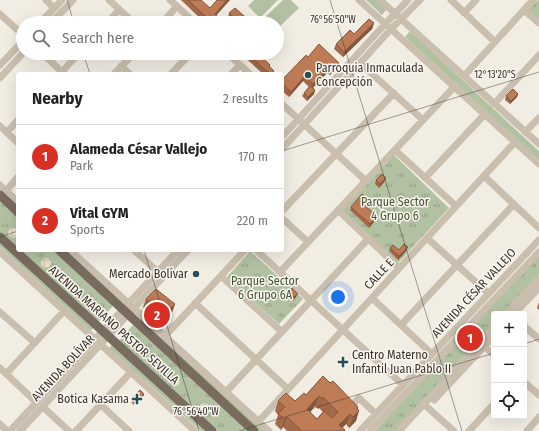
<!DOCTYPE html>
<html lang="en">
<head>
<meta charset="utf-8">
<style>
  :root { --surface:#fff; --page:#f6f6f6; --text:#222; --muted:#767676; --line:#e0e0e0; --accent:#d93025 }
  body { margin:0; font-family:"Fira Sans Condensed",sans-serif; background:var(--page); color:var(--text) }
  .controls { position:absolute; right:12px; bottom:12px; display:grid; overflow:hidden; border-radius:4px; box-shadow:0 4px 16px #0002 }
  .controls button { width:36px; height:36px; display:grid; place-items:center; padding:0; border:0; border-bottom:1px solid var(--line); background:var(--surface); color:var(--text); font:20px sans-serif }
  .you { position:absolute; left:338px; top:297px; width:14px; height:14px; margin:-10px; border:3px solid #fff; border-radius:50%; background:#1a73e8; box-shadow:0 0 0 6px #1a73e833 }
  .badge { display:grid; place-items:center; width:26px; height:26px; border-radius:50%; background:var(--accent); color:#fff; font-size:13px; font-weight:700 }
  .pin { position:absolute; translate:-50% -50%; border:2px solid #fff; box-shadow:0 1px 4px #0006 }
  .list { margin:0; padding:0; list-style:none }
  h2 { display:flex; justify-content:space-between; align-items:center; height:52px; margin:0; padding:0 16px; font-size:17px }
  h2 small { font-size:13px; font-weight:400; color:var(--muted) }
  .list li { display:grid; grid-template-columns:26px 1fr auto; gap:12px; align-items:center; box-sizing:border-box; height:64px; padding:0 16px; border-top:1px solid var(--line) }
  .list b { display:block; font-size:15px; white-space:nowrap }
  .list p { margin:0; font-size:13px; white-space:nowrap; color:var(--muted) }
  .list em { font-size:13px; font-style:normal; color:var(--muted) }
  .icon { flex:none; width:22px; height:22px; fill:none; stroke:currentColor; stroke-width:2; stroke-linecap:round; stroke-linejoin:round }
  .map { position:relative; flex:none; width:539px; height:431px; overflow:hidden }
  .search { position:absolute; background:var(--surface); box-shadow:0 4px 16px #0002; left:16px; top:16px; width:268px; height:44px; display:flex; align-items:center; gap:10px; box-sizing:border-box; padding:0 14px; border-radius:22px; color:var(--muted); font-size:15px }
  .panel { position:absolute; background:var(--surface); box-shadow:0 4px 16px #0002; left:16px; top:72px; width:268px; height:180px; border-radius:4px }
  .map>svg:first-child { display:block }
  .grass { fill:#b3c1a3 }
  .park { fill:url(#park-tufts) }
  .plaza { fill:url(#plaza-grid) }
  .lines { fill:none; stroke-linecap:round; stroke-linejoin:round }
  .minor { stroke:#cabfaf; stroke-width:7 }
  .major { stroke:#7a6b5f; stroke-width:9 }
  .wall { fill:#a36a4a; fill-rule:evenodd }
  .shaded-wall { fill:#84563c }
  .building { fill:#bd7b56; stroke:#84563c; fill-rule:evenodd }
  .ticks { fill:none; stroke:#39322c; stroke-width:1; stroke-opacity:0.45 }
  .poi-dot { fill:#254f58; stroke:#faf6ef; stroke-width:1.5 }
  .labels { text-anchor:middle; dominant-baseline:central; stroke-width:3; stroke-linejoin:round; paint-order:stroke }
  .poi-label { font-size:12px; fill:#39322c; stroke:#faf6ef; text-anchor:start }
  .park-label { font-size:12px; fill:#445632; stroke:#faf6ef }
  .street-label { font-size:12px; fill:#39322c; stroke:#faf6ef }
  .ticks-label { font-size:10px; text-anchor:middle; fill:#39322c; stroke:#faf6ef; stroke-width:3; stroke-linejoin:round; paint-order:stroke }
</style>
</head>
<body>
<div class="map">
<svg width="539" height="431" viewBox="0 0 539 431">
  <defs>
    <pattern id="park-tufts" width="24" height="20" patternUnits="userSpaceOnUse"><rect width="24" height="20" fill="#b3c1a3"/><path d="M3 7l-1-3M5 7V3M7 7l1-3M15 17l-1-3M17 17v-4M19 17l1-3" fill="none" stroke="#939d85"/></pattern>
    <pattern id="plaza-grid" width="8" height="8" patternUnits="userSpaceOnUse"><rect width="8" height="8" fill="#e9dfcb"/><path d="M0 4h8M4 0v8" fill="none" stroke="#c9c0ae"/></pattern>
  </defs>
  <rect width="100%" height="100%" fill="#f2ede3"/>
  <path class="grass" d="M254 0H278L260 18 248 6Z
    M283 0H291L299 8 277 29V23H267L263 19Z
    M366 0H377L387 9 382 15Z
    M410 31 539 151V160L405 37Z
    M0 241 94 327 91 331 0 247Z
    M141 317 264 431H259L139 320Z
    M113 344 208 431H201L109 348Z"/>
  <path class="park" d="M538 0H539V20L528 10Z
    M394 155 449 208 398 263 341 211Z
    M0 200 18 216V249L0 232Z
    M19 250H55L114 305 98 322Z
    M250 251 303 299 279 324 227 277Z
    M539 252V274L503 314H494V323L395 431H375Z
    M133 325 249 431H217L119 341Z"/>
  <path class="plaza" d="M8 233a5 5 0 1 1 10 0a5 5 0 1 1-10 0Z
    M41 263a5 5 0 1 1 10 0a5 5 0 1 1-10 0Z
    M70 290a5 5 0 1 1 10 0a5 5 0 1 1-10 0Z
    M137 350a5 5 0 1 1 10 0a5 5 0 1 1-10 0Z
    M170 381a5 5 0 1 1 10 0a5 5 0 1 1-10 0Z
    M199 408a5 5 0 1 1 10 0a5 5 0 1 1-10 0Z"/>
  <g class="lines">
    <path class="minor" d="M46 0 54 8
      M109 0 134 23
      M170 0 195 23
      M359 0 539 164
      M380 0 539 144
      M451 0 495 42
      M524 10 539 23
      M464 13 476 0
      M0 14 23 35
      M40 23 62 0
      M51 23 73 0
      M107 23 119 10
      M162 23 177 6
      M42 53 64 74
      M227 53 250 74
      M360 63 423 120
      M0 65 23 41
      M121 66 130 74
      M60 74 79 53
      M114 74 134 53
      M171 74 191 53
      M231 74 240 65
      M464 76 533 0
      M0 78 23 53
      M282 104 366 181
      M494 104 539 55
      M0 126 18 143
      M7 132 18 120
      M525 132 539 118
      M282 137 385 24 408 0
      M282 149 391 29 420 0
      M395 150 456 206
      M484 176 539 228
      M425 178 485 114
      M0 185 18 202
      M6 191 18 177
      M338 210 399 268
      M282 211 394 93
      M282 218 308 242
      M427 238 488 293
      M70 250 269 431
      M134 250 158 272
      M256 250 403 385
      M0 252 195 431
      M280 272 455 86
      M221 276 282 332
      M372 298 432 354
      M195 303 288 389
      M0 312 35 343
      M506 314 539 279
      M514 314 539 288
      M401 325 514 204
      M524 326 539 339
      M165 336 245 250
      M484 346 494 355
      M0 368 36 402
      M6 374 64 311
      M524 382 539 395
      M226 392 368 239
      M434 400 494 336
      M101 405 129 431
      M352 405 359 398 376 414
      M43 407 69 431
      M427 407 454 431
      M259 421 515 142
      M0 424 7 431
      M10 431 178 250
      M20 431 188 250
      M76 431 131 372
      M360 431 539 240
      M370 431 539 252
      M399 431 494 328
      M469 431 494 404
      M527 431 539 417"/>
    <path class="major" d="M0 195 18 212
      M0 237 212 431
      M59 250 254 431"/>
  </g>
  <path class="wall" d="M181 0H201L216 16 224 23H205Z
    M229 13 252 23H233L228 18Z
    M374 23 372 29 343 57 334 49 336 44Z
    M240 53H257L270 65 269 66 274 71 273 74H263Z
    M308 57 339 63 337 68 330 75 327 73 313 88 315 90 314 94 307 101 302 96 304 93 309 87 303 81 289 97 282 91V80Z
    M518 94 517 97 510 104 505 100 506 96Z
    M386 178 384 182 379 188 375 184 376 180Z
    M367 198 365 202 363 204 372 215 374 222 369 228 350 210 351 207Z
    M390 248 399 250 406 251 398 260 389 251Z
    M289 292 296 297 293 301 287 295Z
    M146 299 175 304 172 312 161 324 143 307Z
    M539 302V310L537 308Z
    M323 376 358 407 356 421 349 428 346 424 342 428 345 430V431H287L283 427 281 430 275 424 278 415 275 411 278 401H295L306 395ZM315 406 318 409 319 408 323 412 317 419 310 412Z
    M144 394 143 397 134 405 131 402 132 398Z"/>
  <path class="shaded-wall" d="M227 0H230L213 19 215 14Z
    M374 23 372 29 343 57 344 52Z
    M339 63 337 68 330 75 332 70Z
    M329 67 327 73 311 89 313 84Z
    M305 76 303 81 289 97 291 92Z
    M315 90 314 94 307 101 308 97Z
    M518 94 517 97 510 104 511 101Z
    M386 178 384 182 379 188 380 184Z
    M376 218 374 222 369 228 370 224Z
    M408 247 406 251 398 260 399 256Z
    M298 294 296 297 293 301 294 297Z
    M175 304 172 312 161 324 164 316Z
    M144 394 143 397 134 405 136 402Z
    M319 396 315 406 304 420 307 409Z
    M323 397 319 408 318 409 322 399Z
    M358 407 355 415 359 411 356 421 349 428 357 408Z
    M350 414 346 424 339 431V425Z
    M287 417 283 427 281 430 285 419Z"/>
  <path class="building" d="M188 0H201L210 8 217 0H227L215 14 224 23H214L210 19 209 20Z
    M235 8 252 23H240L229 13Z
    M369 19 374 23 344 52 336 44 350 30 354 34Z
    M319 44 339 63 332 70 329 67 313 84 305 76 291 92 282 84V80L306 55 308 57Z
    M247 53H257L270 65 269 66 274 71 271 74 265 70Z
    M310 86 315 90 308 97 304 93Z
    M513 89 518 94 511 101 506 96Z
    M382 174 386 178 380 184 376 180Z
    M362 194 367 198 362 203 372 212 371 214 376 218 370 224 351 207Z
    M404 244 408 247 399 256 390 248 393 245 399 250Z
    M292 288 298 294 294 297 289 292Z
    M156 289 175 304 164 316 146 299Z
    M323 376 330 383 333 381 358 407 357 408 359 411 353 417 350 414 339 425 345 430 344 431H302L287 417 285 419 278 414 285 407 278 401 286 393 295 401 304 393 306 395ZM319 396 322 399 323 397 338 412 332 418 324 411 317 419 307 409Z
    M140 390 144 394 136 402 132 398Z"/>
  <path class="ticks" d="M67 0 74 23M330 0 462 431M83 53 90 74M282 151 539 72M0 237 18 231M144 250 199 431M524 344 539 339M239 431 494 353"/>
  <g class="poi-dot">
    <circle cx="308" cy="75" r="4"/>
    <circle cx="196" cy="274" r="4"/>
    <path d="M341 356h4v4h4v4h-4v4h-4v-4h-4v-4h4z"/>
    <path d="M135 393h4v4h4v4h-4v4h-4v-4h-4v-4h4z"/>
  </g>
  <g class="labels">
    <g class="poi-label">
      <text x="316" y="68">Parroquia Inmaculada<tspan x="316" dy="14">Concepción</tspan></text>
      <text x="188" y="274" text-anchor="end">Mercado Bolívar</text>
      <text x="352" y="355">Centro Materno<tspan x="352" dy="14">Infantil Juan Pablo II</tspan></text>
      <text x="129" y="399" text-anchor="end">Botica Kasama</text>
    </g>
    <g class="park-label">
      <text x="395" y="202">Parque Sector<tspan x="395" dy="14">4 Grupo 6</tspan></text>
      <text x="265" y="281">Parque Sector<tspan x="265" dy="14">6 Grupo 6A</tspan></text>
    </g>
    <g class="street-label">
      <text transform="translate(379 274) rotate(-47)">CALLE E</text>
      <text transform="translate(474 293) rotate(-47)">AVENIDA CÉSAR VALLEJO</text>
      <text transform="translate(114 325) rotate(42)">AVENIDA MARIANO PASTOR SEVILLA</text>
      <text transform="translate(63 368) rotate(-47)">AVENIDA BOLÍVAR</text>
    </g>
  </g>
  <g class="ticks-label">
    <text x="333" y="23">76°56'50"W</text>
    <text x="495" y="78">12°13'20"S</text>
    <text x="196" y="415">76°56'40"W</text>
  </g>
</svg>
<div class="controls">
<button>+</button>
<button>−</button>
<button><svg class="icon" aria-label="locate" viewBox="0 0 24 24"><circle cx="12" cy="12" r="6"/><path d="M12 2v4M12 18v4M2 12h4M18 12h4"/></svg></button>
</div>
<div class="you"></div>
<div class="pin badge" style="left:470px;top:338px">1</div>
<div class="pin badge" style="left:157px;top:315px">2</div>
<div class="search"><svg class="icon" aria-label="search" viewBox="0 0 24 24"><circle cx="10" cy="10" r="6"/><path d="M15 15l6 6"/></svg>Search here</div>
<section class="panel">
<h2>Nearby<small>2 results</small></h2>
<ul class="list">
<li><span class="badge">1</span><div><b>Alameda César Vallejo</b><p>Park</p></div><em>170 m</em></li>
<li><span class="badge">2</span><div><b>Vital GYM</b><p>Sports</p></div><em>220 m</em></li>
</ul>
</section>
</div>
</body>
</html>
